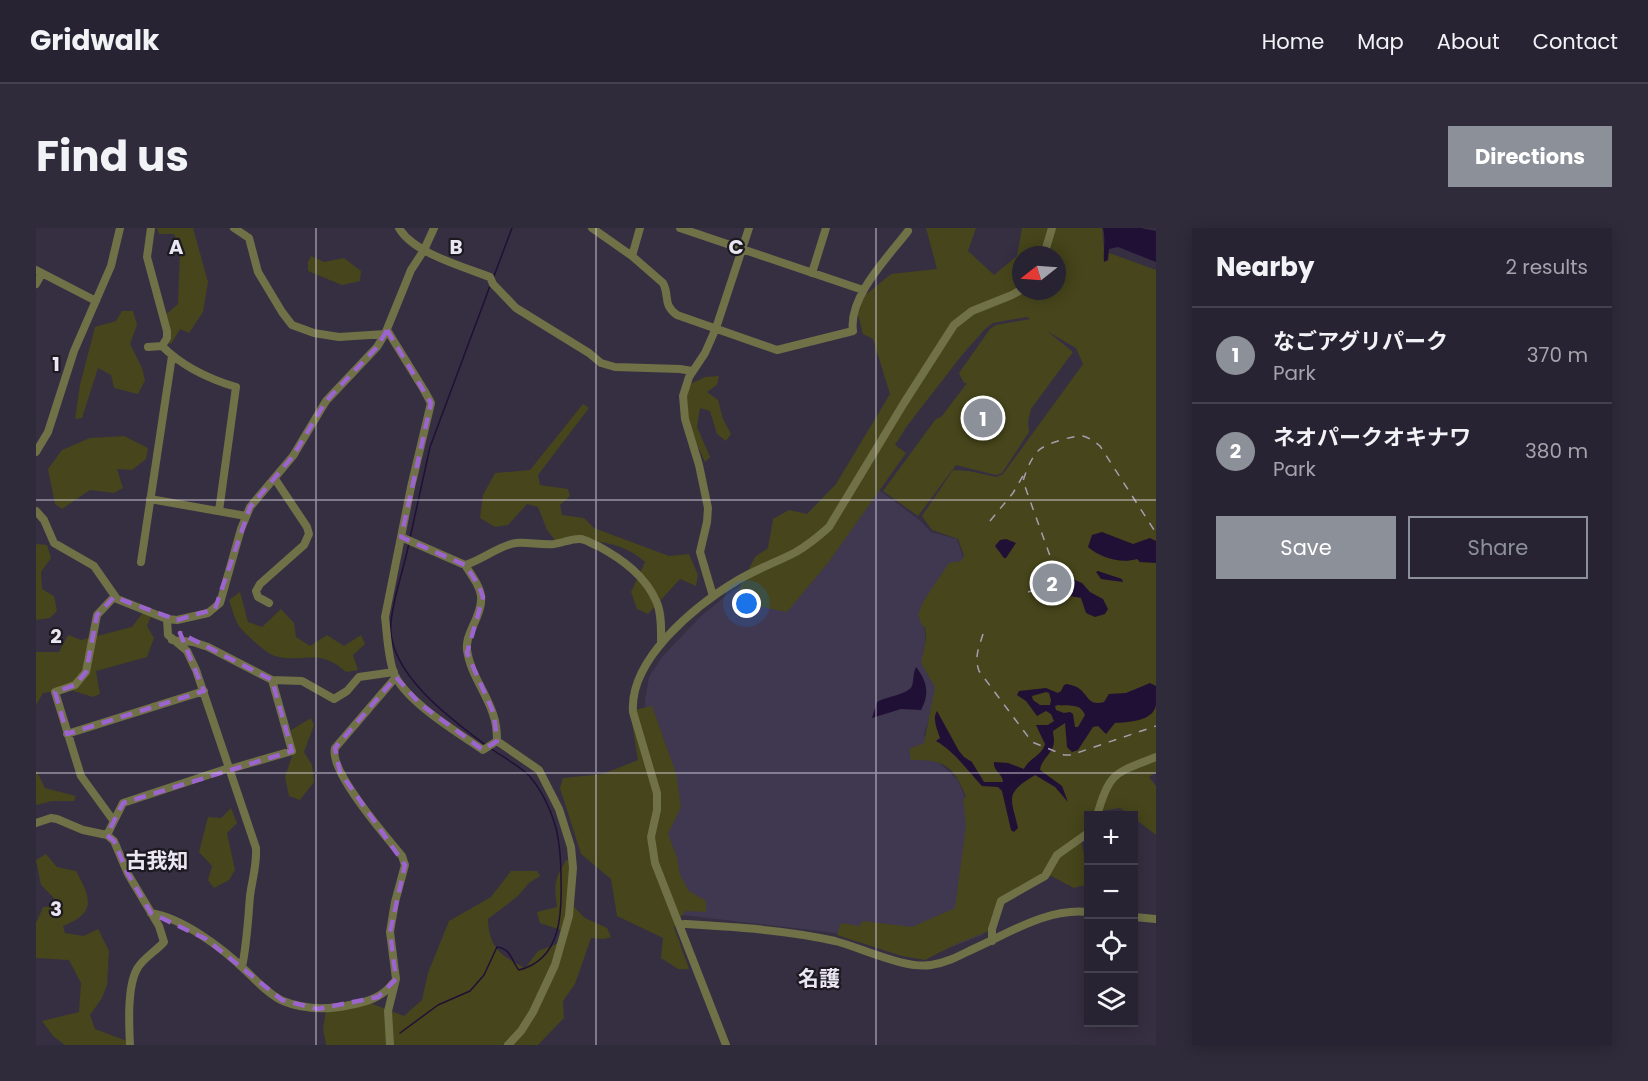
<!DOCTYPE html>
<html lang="en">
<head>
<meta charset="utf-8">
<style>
  :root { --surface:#282332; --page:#302b3a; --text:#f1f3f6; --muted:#a5a4ac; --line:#44404d; --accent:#8c9099 }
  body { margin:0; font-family:Poppins,"Noto Sans JP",sans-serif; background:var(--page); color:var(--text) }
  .controls { position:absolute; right:18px; bottom:18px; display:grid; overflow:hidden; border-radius:0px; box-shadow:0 3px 15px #0003 }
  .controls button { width:54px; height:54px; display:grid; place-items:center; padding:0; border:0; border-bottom:2px solid var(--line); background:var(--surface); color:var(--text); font:30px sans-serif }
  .compass { position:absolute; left:976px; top:18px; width:54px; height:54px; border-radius:50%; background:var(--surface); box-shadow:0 3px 15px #0003; rotate:253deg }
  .you { position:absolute; left:711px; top:376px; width:21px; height:21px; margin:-15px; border:4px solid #fff; border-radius:50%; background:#1a73e8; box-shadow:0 0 0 9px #1a73e833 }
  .badge { display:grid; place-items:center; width:39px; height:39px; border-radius:50%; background:var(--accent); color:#fff; font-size:20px; font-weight:700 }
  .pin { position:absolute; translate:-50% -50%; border:3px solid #fff; box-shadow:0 2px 6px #0006 }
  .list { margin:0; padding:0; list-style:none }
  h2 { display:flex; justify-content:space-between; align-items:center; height:78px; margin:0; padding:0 24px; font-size:26px }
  h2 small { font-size:20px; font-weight:400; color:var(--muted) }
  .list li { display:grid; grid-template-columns:39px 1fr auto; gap:18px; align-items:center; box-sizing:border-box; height:96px; padding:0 24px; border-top:2px solid var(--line) }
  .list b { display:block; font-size:22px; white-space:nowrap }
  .list p { margin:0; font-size:20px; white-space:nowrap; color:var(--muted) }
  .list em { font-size:20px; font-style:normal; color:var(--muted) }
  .actions { display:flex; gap:12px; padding:18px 24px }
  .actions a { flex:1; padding:14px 0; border:2px solid var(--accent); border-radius:0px; text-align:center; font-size:21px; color:var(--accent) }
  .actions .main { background:var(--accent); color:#fff }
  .icon { flex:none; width:33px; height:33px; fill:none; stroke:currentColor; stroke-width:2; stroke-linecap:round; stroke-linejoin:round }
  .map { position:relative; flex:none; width:1120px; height:817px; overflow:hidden; border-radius:0px }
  header { display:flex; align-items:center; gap:36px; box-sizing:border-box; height:84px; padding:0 30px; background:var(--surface); border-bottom:2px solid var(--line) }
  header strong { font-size:28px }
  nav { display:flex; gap:33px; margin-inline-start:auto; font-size:21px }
  .intro { display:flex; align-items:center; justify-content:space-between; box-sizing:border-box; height:144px; padding:0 36px }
  h1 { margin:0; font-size:42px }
  .button { padding:15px 27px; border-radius:0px; background:var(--accent); color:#fff; font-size:21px; font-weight:700 }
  main { display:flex; gap:36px; padding:0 36px }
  aside { flex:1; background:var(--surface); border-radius:0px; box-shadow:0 3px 15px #0003 }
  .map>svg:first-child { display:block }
  .built { fill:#403750 }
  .green { fill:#46451b; fill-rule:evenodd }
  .water { fill:#211036; fill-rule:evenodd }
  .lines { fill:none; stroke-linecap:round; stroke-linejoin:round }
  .stream { stroke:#211036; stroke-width:1.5 }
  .minor { stroke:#707147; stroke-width:8 }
  .rail { stroke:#a49fae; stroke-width:1.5; stroke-dasharray:8 8; stroke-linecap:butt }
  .marked { fill:none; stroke:#9c64ce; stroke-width:4.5; stroke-dasharray:12 8; stroke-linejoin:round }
  .grid { fill:none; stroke:#eae6f2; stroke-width:1.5; stroke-opacity:0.55 }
  .labels { text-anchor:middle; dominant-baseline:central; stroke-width:4.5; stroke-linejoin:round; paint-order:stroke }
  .quarter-label { font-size:21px; font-weight:bold; fill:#eae6f2; stroke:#1c1921 }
  .grid-label { font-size:20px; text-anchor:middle; font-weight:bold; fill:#eae6f2; stroke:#1c1921; stroke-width:4.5; stroke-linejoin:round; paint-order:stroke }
</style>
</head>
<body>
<header>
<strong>Gridwalk</strong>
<nav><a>Home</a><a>Map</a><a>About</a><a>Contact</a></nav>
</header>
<div class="intro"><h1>Find us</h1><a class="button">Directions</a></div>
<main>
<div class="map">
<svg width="1120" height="817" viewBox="0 0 1120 817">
  <rect width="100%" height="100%" fill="#362f42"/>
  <path class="built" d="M827 250 882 291 895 304 921 311 929 335 887 384 890 422 902 445 901 468 888 506 897 529 922 552 950 621 961 679 947 707 898 726 817 707 646 687 637 674 611 499 609 472 613 449 626 429 665 388 696 363 727 345Z"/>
  <path class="green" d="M121 0H157L172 54 167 84 153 105 144 101 135 116 130 115 129 87 142 76 144 22 138 6H123Z
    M890 0H940L932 23 958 47 981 28 986 0H1066L1068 23 1120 42V544L1113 549 1120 558V607L1098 590V588L1094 587 1084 580 1059 584 1056 587 1052 588C1052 598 1045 605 1046 616 1048 630 1052 642 1052 656L1038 660 1013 647 964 670 953 703 920 716 889 732 866 728 801 707 805 695 823 698 827 693 876 699 919 680 930 598 927 571 930 569C918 538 908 531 875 532L873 521 888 515 899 459 885 435 890 411 889 400 885 396 882 386 888 372 913 335 925 333 928 328 922 311 896 302 886 288 917 242 933 243 960 249 967 246 1047 136 1040 120 1011 103 1037 124 995 181 992 193 993 204 966 245 960 247 920 237 882 288 847 263 899 192 906 188 931 155H928L923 145 954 101 960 97 994 91 991 89 957 95 949 101 926 127 871 198 859 217 870 225 792 335 751 384 707 375 702 362 719 329 732 320 737 291 753 282 771 286 800 256 854 166 837 111 827 106 822 87 827 69 855 46 901 41ZM985 27H1021V63H985Z
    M275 28 288 34 308 30 325 43 324 53 306 57 272 43V34Z
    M86 83H97L101 97 94 116 106 140 109 152 102 166 78 160 75 147 62 140 46 190 39 191 44 157 59 99 80 93Z
    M683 148 681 157 671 164 682 172 687 191 695 206 690 213 681 206 674 183 664 180 661 199 674 229 669 234C658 209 642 183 654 156L669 149Z
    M547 176 553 180 502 247 504 257 532 261 534 268 524 277 526 287 548 290 558 300 633 328 653 326 662 347 660 358 644 351 612 386 601 381 595 364 609 334C584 311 551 312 519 312L511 302 502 279 491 276 472 297 459 299 444 290 447 267 459 245 494 242Z
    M88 208 112 220 110 231 96 242 81 241 87 260 78 265 54 262 26 281 19 276 12 241 26 222 54 210Z
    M0 316 11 317 15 330 5 344 6 361 18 368 21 383 14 390 0 392Z
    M204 364 212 394 226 399 245 381 258 395 260 409 274 418 291 407 308 418 325 407 329 416 317 427 322 442 310 444C282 419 268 436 239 428 232 427 207 404 203 398 198 390 196 380 193 372Z
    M109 382 116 386 111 398 118 410 111 429 60 443 64 466 57 469 31 461 7 465 0 477V424H23L32 407 45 412 96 399Z
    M616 478 640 545 645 579 632 606 641 629 644 647 653 663 670 673V684L649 683 638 699 653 741H642L625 730 627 710 581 688 575 651 545 626 524 560 527 550 567 546 602 532 594 483Z
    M275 490 278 497 268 524 276 537 278 554 264 572 253 568 249 549 259 519 255 502Z
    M0 542 9 560 40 568 38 573H16L0 577Z
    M195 580 201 595 191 605 199 642 193 652 178 660 172 652 176 638 163 624 172 589 185 590Z
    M10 626 21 639 40 643C55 670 61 685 27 698L29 705 48 708 62 701 73 723 71 757 66 770 54 787 59 801 91 813 94 817H29L17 808 6 793 43 784 45 755 33 732 0 730V695L7 679 26 678 5 657 0 632Z
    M531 631 536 640 533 674 549 690 571 700 575 709 568 711 555 710 539 756 527 773 528 790 502 817H290L287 801 290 782 329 773 368 788 386 772 392 745 413 693 455 669 475 643H501L504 648 493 655 482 668 452 691C453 720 465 728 489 740L502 723 526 714 525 702 504 695 501 684 521 679C518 656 518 651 531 631Z"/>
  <path class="water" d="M1067 0H1105L1120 3V34L1082 19 1073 21 1072 32 1068 34C1067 23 1070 11 1067 0Z
    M1066 304 1097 316 1114 310 1120 313V335L1104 334 1101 331C1085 336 1065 330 1052 319L1056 307Z
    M970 311 980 315 970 330H968L959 318 964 312Z
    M1024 341 1029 348 1024 353 1022 361 1017 358 1015 351 1019 342Z
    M1062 343 1086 351 1087 354 1065 351 1060 344Z
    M1034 350 1046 355 1054 364 1067 371 1072 381 1069 386 1059 389 1050 385 1045 370 1034 368 1025 358 1028 353Z
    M880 439C891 453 894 466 885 482L865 481 836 490 841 474C849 469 873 466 876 458 878 451 877 445 880 439Z
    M1114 455 1120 458C1120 464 1120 471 1120 477 1117 494 1091 494 1079 495L1070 506 1062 498 1057 499 1042 522 1036 524 1031 519 1029 495 1017 503C1017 506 1018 510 1018 513 1018 525 1005 531 1004 542L1026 558 1032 574 1019 559 999 547C968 566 975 569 982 600L978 604 975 602 966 563 962 559 946 558C931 542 919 524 900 513L904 510C901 501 896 491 901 483L923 523 928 529 936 534 948 554H967C967 546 957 543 958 534L972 535 988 541C993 530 1006 528 1009 516L1000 497H1012L1018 493 1015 486 1010 483 1001 488 990 473 981 467 983 463 1010 460 1022 465 1025 463 1028 457 1031 456C1035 457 1041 458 1045 462 1053 470 1054 478 1068 474L1073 466 1090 465ZM1010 464 1013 465 1015 472 1014 477H1004L997 472 996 468ZM1022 477C1033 479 1044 474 1049 487L1042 499H1039L1037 486 1034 484 1028 485 1020 482 1019 478Z"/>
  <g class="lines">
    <path class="stream" d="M458 48 476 0
      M374 310 394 219 454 58
      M373 315C368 341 357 369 355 395 350 444 416 492 451 518
      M364 805 402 777 434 763 448 747 461 719C476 721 475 733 483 742 526 731 526 685 525 650 525 633 524 616 520 600 515 583 506 563 495 550 489 541 465 528 454 520"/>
    <path class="minor" d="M115 0 111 29 131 103V110L126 118
      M198 0 213 10 222 44 246 84 256 97 278 105 303 109 349 106
      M363 0C377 25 428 39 454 49L457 56 480 80 553 125 565 135 579 139 644 141 656 143
      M556 0 596 28 627 55C634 68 626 76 641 87L741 122 817 103C812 69 852 29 872 3
      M644 0 827 62
      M1008 27 1016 0
      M596 28 604 0
      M0 42 60 73
      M776 45 790 0
      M0 56 6 45
      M351 102 388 162 395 175 375 259 349 389C351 405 352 433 359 448 374 476 421 504 447 522L461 513C461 504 460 494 457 486 450 464 434 445 431 422 430 414 433 407 436 400 451 369 447 364 429 337
      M126 118C146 138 173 151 200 159L183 283
      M112 119 126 118
      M0 224 12 204 38 123 75 38 84 0
      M114 271 210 288
      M0 283 8 292 18 315 58 338 81 371 131 391 141 392 172 385 184 375 205 301 214 279 257 228 290 173 341 119 349 106 375 42 388 22 398 0
      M365 309 429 337C446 332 464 317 480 315 492 314 505 317 518 316 527 315 536 310 545 311 551 312 556 316 562 318 586 331 610 348 621 375 626 387 625 403 625 416
      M105 334 136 128
      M677 368 664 324 671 294 672 280 663 237 649 191 647 168 653 149 669 125 680 100 713 0
      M233 375 222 369 220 363 224 356 268 317 273 306 271 299 239 251
      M131 391 132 407 151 423 160 442 220 620C221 637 216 652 214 668 212 692 211 715 206 739
      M136 412 157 414 172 419 236 452 266 453 298 471 311 463 323 449 358 444
      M31 506 168 463
      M461 513 503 542 523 581 535 619 537 640 533 688 519 737 497 784 485 803 472 817
      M194 541 256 523 236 452
      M1061 588C1073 543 1080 545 1120 529
      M77 592 45 548 19 464 39 457 50 444 61 387 78 369
      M0 595 15 590 21 591 47 602 71 607 78 613 92 646 123 698 128 714C119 724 107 730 101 741 91 759 93 797 94 817
      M71 607 87 575 193 540
      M115 685C146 690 185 719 208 741 220 752 232 766 247 773 269 782 291 782 314 777 331 774 347 769 357 755
      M1098 689 1120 691
      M644 697 649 696C699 699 750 702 799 713 826 720 868 741 895 737 909 735 921 729 933 723 972 706 1009 680 1052 684
      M956 713V701L965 673 1009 648 1021 627 1052 605
      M354 817 352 783 360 751 354 704 359 674 369 637 366 628C351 610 292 542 299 520L360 449
      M690 817 619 635 615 609 621 582V565L597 484C593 431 660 377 702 352 721 341 741 334 760 324 772 317 783 308 793 299L868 175 918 97 936 83 976 67 985 62"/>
    <path class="rail" d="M954 293 977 265 988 246
      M992 364C1011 359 1016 346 1014 328L987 253C990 243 995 230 1002 223 1008 216 1038 207 1047 208 1054 210 1059 214 1064 218L1120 305
      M947 406C943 419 938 429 943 443L996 514 1028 527H1035L1120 498"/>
  </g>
  <path class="marked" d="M351 102 395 175 365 309 429 337 442 356 447 369 431 425 458 486 461 513 447 522 384 476 360 449 299 520 304 544 369 637 354 704 360 751 342 769 282 781 246 772 170 711 115 685 92 646 78 613 71 607 87 575 256 523 236 452 144 405 168 463 31 506 19 464 39 457 50 444 61 387 78 369 141 392 179 381 214 279 257 228 290 173 341 119Z"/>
  <path class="grid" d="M280 0V817M560 0V817M840 0V817M0 272H1120M0 545H1120"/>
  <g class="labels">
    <g class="quarter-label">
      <text x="121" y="632">古我知</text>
      <text x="783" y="750">名護</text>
    </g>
  </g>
  <g class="grid-label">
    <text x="140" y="26">A</text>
    <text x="420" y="26">B</text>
    <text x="700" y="26">C</text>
    <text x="20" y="143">1</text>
    <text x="20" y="415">2</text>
    <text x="20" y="688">3</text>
  </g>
</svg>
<div class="controls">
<button>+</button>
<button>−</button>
<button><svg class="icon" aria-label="locate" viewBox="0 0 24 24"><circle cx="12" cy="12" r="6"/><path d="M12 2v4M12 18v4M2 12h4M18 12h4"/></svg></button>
<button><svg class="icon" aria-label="layers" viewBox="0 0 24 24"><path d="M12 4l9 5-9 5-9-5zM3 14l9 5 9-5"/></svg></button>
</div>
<svg class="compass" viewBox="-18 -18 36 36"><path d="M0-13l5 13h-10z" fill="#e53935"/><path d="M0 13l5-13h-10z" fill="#a5a4ac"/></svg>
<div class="you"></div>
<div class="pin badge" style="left:947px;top:190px">1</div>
<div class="pin badge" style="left:1016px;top:355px">2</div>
</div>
<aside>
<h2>Nearby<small>2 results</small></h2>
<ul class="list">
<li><span class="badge">1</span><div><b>なごアグリパーク</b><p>Park</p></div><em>370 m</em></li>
<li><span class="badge">2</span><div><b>ネオパークオキナワ</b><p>Park</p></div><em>380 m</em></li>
</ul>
<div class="actions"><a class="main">Save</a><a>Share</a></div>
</aside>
</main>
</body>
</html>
